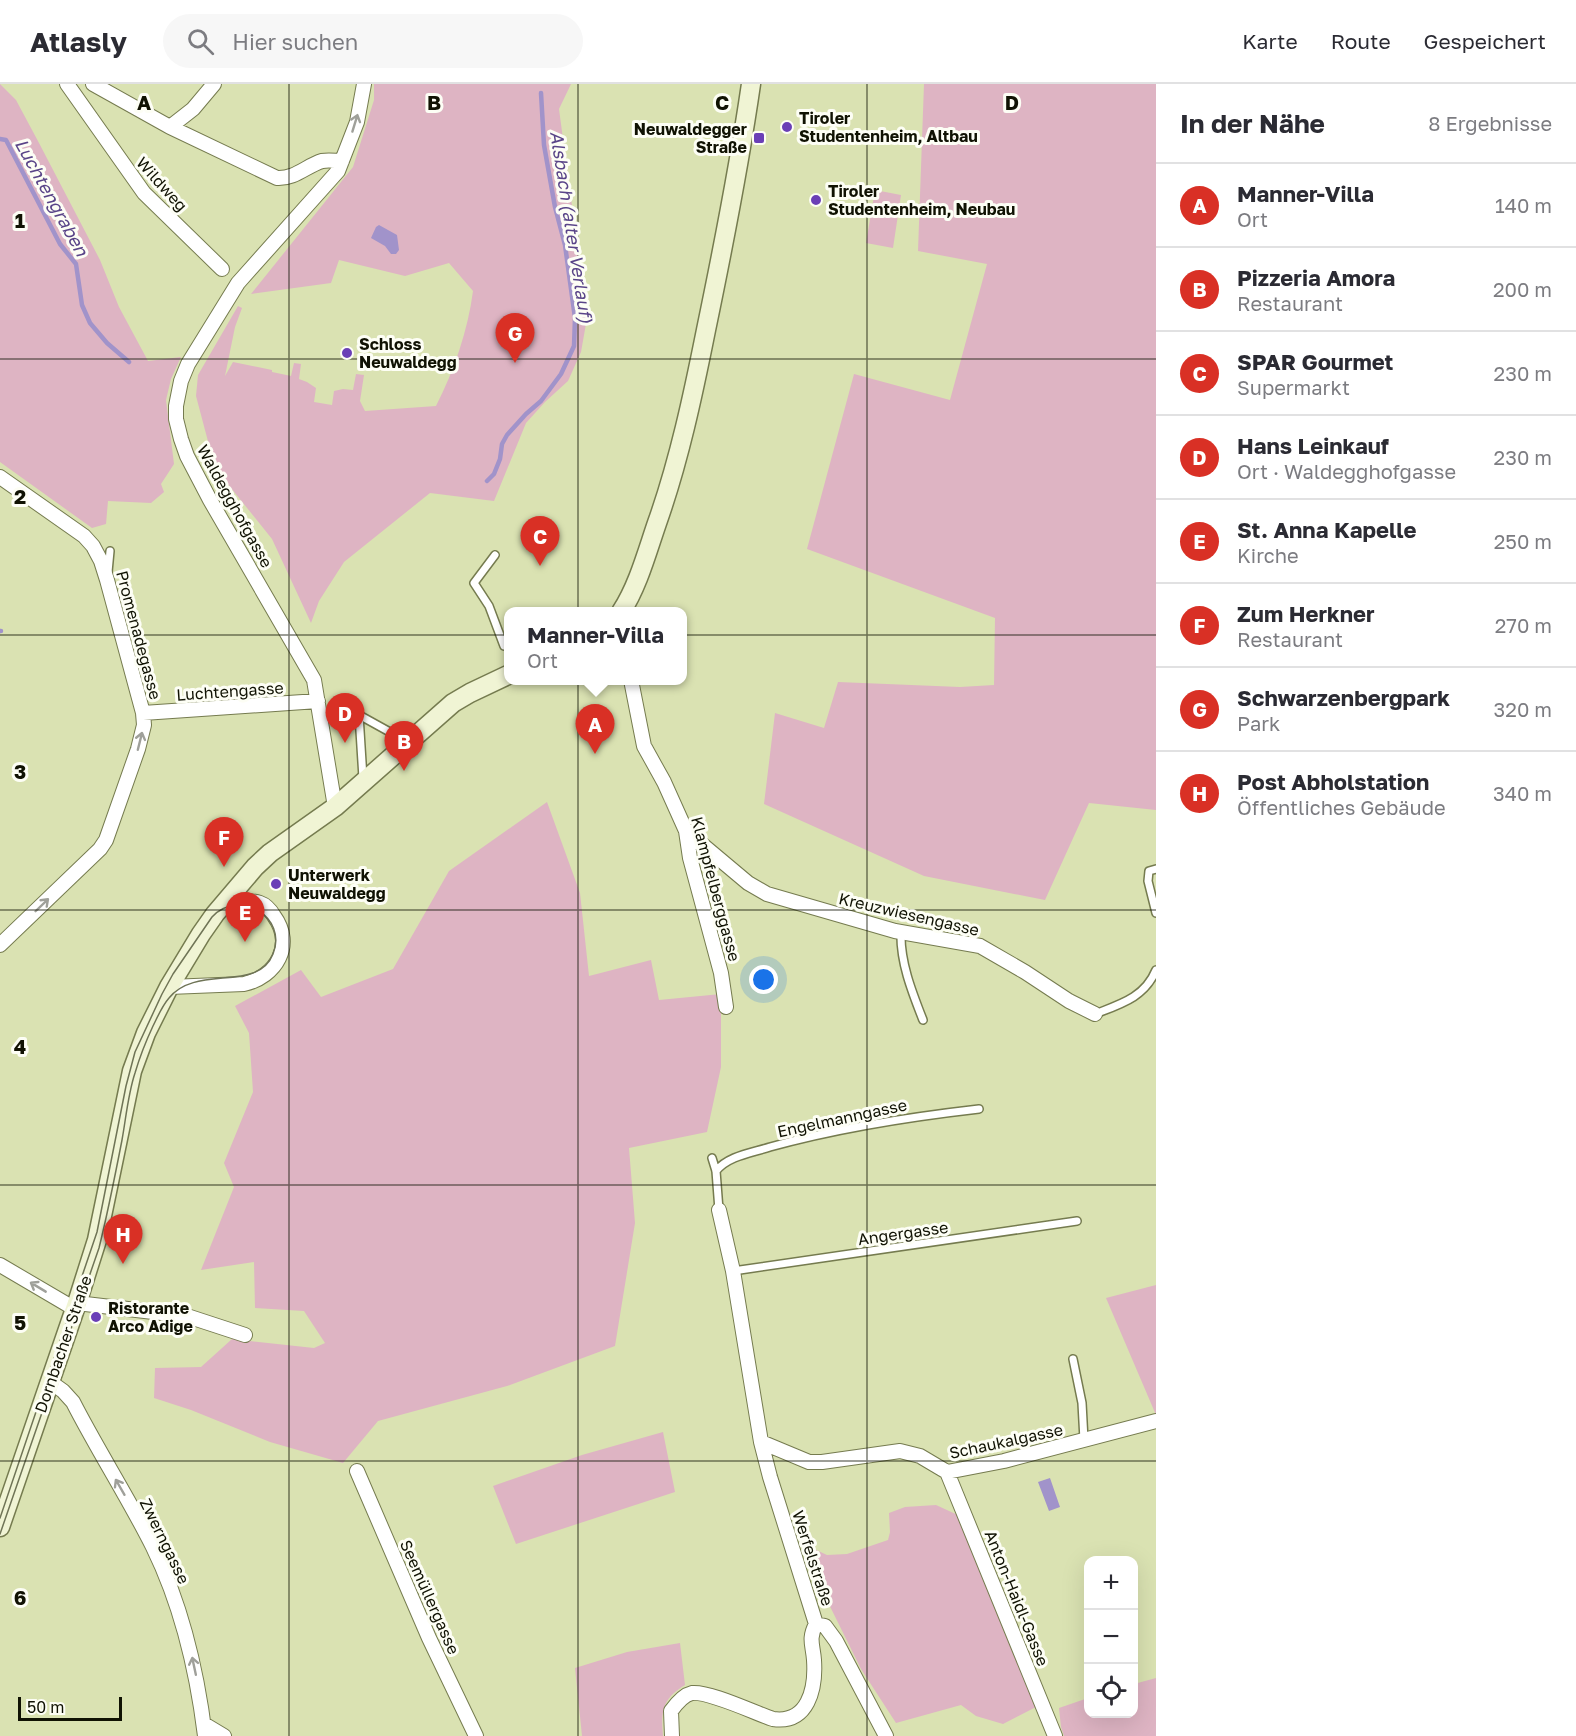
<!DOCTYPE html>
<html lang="de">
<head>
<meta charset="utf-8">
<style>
  :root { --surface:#fff; --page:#f7f7f7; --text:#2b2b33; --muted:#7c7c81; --line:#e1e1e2; --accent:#d93025 }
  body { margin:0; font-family:"Golos Text",sans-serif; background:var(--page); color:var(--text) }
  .controls { position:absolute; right:18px; bottom:18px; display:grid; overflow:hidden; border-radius:12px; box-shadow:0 6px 24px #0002 }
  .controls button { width:54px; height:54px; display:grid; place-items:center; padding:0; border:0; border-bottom:2px solid var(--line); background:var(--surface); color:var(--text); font:30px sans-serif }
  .scale { position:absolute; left:18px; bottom:15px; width:104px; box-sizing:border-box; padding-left:6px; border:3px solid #101203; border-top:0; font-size:16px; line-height:21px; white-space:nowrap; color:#101203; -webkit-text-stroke:4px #fdfef5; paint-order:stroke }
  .you { position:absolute; left:764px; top:896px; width:21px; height:21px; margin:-15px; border:4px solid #fff; border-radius:50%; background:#1a73e8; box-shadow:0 0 0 9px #1a73e833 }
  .badge { display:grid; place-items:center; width:39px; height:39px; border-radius:50%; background:var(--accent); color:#fff; font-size:20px; font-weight:700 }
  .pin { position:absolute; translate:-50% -50px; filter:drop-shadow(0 2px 3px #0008) }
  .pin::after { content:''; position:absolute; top:32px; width:21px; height:18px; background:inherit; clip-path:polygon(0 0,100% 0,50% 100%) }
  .popup { position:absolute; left:504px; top:523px; width:183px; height:78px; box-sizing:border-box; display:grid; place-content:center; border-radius:12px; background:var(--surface); filter:drop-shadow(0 2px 4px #0005); font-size:20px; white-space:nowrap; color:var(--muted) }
  .popup b { font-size:22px; color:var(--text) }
  .popup::after { content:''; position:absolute; left:50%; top:100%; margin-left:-12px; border:12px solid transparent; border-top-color:var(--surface) }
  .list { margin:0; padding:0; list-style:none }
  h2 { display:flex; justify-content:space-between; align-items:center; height:78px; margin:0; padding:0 24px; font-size:26px }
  h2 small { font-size:20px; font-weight:400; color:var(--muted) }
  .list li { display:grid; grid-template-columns:39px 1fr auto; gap:18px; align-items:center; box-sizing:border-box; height:84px; padding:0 24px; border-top:2px solid var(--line) }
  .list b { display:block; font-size:22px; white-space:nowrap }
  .list p { margin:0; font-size:20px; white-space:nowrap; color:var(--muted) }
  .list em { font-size:20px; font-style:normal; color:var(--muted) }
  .icon { flex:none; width:33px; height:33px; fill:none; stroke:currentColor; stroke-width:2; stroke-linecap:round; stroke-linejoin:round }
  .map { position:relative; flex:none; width:1156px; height:1652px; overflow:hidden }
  header { display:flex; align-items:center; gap:36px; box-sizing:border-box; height:84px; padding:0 30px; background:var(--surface); border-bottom:2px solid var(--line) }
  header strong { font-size:28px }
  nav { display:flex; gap:33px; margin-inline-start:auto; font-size:21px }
  .search { width:420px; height:54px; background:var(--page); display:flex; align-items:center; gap:15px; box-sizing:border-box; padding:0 21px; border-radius:33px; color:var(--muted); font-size:22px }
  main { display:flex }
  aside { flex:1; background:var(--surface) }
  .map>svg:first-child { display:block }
  .green { fill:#deb4c3 }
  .water { fill:#a193ca }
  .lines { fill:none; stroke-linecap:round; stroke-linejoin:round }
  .stream { stroke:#a193ca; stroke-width:4.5 }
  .lane-casing { stroke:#757b4f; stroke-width:10 }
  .street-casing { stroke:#757b4f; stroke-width:16 }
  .secondary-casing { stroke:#757b4f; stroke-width:21 }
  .lane { stroke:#fff; stroke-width:7 }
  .street { stroke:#fff; stroke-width:14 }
  .secondary { stroke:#f0f4d4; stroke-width:18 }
  .tram { stroke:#6f7456; stroke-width:1.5 }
  .oneway { stroke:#9fa09a }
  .grid { fill:none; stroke:#101203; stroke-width:1.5; stroke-opacity:0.55 }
  .poi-dot { fill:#6a3fb6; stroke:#fdfef5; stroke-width:2 }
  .labels { text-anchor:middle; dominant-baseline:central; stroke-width:6; stroke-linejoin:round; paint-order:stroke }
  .poi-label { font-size:16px; font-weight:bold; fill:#101203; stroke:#fdfef5; text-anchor:start }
  .street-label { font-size:16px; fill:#101203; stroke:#fdfef5 }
  .water-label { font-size:18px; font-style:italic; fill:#594488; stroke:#fdfef5 }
  .grid-label { font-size:20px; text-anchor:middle; font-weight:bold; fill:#101203; stroke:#fdfef5; stroke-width:6; stroke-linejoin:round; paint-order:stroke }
</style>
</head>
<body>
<header>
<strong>Atlasly</strong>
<div class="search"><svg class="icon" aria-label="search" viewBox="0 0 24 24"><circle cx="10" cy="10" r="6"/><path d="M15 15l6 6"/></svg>Hier suchen</div>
<nav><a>Karte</a><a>Route</a><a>Gespeichert</a></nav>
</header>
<main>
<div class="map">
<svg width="1156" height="1652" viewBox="0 0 1156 1652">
  <rect width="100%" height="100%" fill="#dae2b2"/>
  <path class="green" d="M0 0 16 16 39 59 100 176 119 223 148 277 181 273 171 295 166 316 174 380 161 400 164 408 151 419 108 417 106 440 92 444 0 378Z
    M374 0H571L559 25 587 234 581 268 568 297 545 318 526 339 494 417 430 409 344 478 319 517 311 539 272 455 227 399 214 380 196 312 198 291 238 222 242 224 235 243 225 292 233 278 272 286V288L291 292 294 279 301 280 299 295 307 298 316 304 314 318 332 321 334 307 343 305 353 306 356 290 364 291 360 317 365 327 436 322C454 287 468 246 473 207L449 179 405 192 339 176 331 199 251 210 353 83 374 16Z
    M924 0H1156V726L1089 719 1045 816 924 792 764 720 775 629 824 644 838 598 960 603 994 601 995 534 807 465 854 290 950 316 987 180 918 167Z
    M875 106 901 111 893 164 866 159Z
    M547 718 580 809 589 892 651 876 659 916 721 910V983L707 1048 629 1064 635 1139 615 1262 507 1302 378 1337 343 1379 270 1358 191 1326 154 1314 155 1284 201 1283 232 1255 314 1264 325 1259 304 1227 255 1224 254 1178 201 1186 234 1103 224 1079 253 1008 249 949 235 922 301 886 321 913 393 885 449 787Z
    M1156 1201V1331L1106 1214Z
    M663 1348 675 1408 516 1460 493 1402 582 1371Z
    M936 1421 960 1432 1038 1622 1003 1640 976 1632 961 1621 896 1639 861 1585 809 1480 812 1464 827 1471 847 1470 888 1456 890 1448 889 1429 905 1423Z
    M680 1559 685 1601C662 1615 661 1627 663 1652H582L575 1584 627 1568Z
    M1156 1594V1652H1064L1061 1643 1059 1624 1088 1614V1630H1134V1600Z"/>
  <path class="water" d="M379 141 397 151 399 166 396 170H391L385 162 371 154 376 143Z
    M1050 1394 1060 1423 1049 1427 1038 1398Z"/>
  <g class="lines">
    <path class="stream" d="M0 55 6 56 60 160 76 180 82 221 90 239 107 259 129 278
      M487 397 494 390 500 375 502 360 507 351 526 330 541 317 561 290 574 262 575 234 565 161 555 123 544 61 541 9
      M0 547H1"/>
    <defs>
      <path id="lane" d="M495 471 474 499 489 522 504 562
        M108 488 110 467
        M363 694 359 631 406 657
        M1156 785 1149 787 1148 797 1156 829
        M901 848C900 878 912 908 923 936
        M1095 930C1121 920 1145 913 1156 886
        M712 1074 716 1087 719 1126
        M716 1087C728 1072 751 1069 770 1063 838 1044 909 1033 979 1025
        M733 1187 1077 1137
        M1073 1275 1082 1319 1084 1356"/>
      <path id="street" d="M67 0 144 109 222 185
        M93 0 170 43
        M214 0 193 25 170 43 277 94C295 95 306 82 322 77 328 76 336 77 342 77
        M0 393 84 452 93 462 101 477 107 496 143 629 144 641 138 665 106 756 100 765 0 861
        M631 596 644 662 664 698 686 747 690 774 721 889 726 923
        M143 629 318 617
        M335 723 314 596 210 416 187 372 181 355 176 335V322L181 297 188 280 238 199 338 87 357 38 364 0
        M686 747 748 799 767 810 895 847 980 862 1025 888 1069 917 1095 930
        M169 903 244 900C276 893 295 861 274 832 271 827 266 821 260 819 251 816 238 817 227 815
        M719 1126 733 1187 761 1358 770 1393 816 1540 825 1542 836 1557 886 1652
        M0 1181 75 1225
        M77 1219 187 1232 245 1251
        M49 1297 63 1307 73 1318C98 1367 128 1413 153 1463 182 1522 197 1587 205 1652
        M761 1358 809 1378H822L900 1367 920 1372 947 1388 1004 1377 1156 1337
        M357 1387 429 1554 476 1652
        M947 1388 1055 1652
        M204 1640 224 1652
        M672 1652 671 1627C676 1620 683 1611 692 1609 709 1607 755 1629 773 1635 808 1640 816 1605 814 1576 813 1561 808 1555 816 1540"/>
      <path id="secondary" d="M621 528C638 502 647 468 657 439 679 377 693 311 706 246 723 164 739 83 751 0
        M0 1443 77 1219 97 1156 132 987 146 949 169 903 201 850 215 830 255 783 270 769 335 723 453 619 470 609 508 591"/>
    </defs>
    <use href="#lane" class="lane-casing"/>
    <use href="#street" class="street-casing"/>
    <use href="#secondary" class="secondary-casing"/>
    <use href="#lane" class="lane"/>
    <use href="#street" class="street"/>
    <use href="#secondary" class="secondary"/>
    <path class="tram" d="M0 1434 97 1148 126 1002 135 968 162 910 173 890 212 833C239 804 288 833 273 870 258 909 196 880 169 914 162 922 158 932 153 942 146 957 140 972 135 989 128 1010 126 1034 122 1056 115 1092 108 1128 99 1164L0 1450"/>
  </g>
  <defs><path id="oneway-shaft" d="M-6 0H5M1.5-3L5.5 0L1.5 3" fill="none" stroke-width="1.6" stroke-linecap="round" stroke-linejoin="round" transform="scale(1.5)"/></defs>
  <g class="oneway">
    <use href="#oneway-shaft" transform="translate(355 39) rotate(-73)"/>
    <use href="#oneway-shaft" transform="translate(140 657) rotate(-76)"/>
    <use href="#oneway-shaft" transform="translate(42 821) rotate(-44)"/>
    <use href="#oneway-shaft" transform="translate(38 1203) rotate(-149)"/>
    <use href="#oneway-shaft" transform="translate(120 1403) rotate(-120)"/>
    <use href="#oneway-shaft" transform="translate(194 1582) rotate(-102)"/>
  </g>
  <path class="grid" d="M289 0V1652M578 0V1652M867 0V1652M0 275H1156M0 551H1156M0 826H1156M0 1101H1156M0 1377H1156"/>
  <g class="poi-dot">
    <circle cx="787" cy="43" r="6"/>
    <rect x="753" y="48" width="12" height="12" rx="3"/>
    <circle cx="816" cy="116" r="6"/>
    <circle cx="347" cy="269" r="6"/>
    <circle cx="276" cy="800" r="6"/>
    <circle cx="96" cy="1233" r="6"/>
  </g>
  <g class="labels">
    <g class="poi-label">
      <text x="799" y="34">Tiroler<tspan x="799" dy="18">Studentenheim, Altbau</tspan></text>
      <text x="747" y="45" text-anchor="end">Neuwaldegger<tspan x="747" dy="18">Straße</tspan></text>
      <text x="828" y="107">Tiroler<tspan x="828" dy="18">Studentenheim, Neubau</tspan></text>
      <text x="359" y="260">Schloss<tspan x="359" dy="18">Neuwaldegg</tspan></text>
      <text x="288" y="791">Unterwerk<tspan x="288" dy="18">Neuwaldegg</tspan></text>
      <text x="108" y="1224">Ristorante<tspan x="108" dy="18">Arco Adige</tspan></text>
    </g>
    <g class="street-label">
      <text transform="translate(162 100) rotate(48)">Wildweg</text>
      <text transform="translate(235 422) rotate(61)">Waldegghofgasse</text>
      <text transform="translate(139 551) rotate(75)">Promenadegasse</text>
      <text transform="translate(230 607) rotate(-4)">Luchtengasse</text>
      <text transform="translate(716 805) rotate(75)">Klampfelberggasse</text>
      <text transform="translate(909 830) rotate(13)">Kreuzwiesengasse</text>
      <text transform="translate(842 1034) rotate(-12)">Engelmanngasse</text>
      <text transform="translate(903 1149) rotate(-8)">Angergasse</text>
      <text transform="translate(63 1260) rotate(-71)">Dornbacher Straße</text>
      <text transform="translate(1006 1357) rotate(-12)">Schaukalgasse</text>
      <text transform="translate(165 1457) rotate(64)">Zwerngasse</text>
      <text transform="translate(813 1474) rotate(72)">Werfelstraße</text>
      <text transform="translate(430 1513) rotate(66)">Seemüllergasse</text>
      <text transform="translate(1017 1514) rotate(68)">Anton-Haidl-Gasse</text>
    </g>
    <g class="water-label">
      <text transform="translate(52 113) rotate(61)">Luchtengraben</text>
      <text transform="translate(572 143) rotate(81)">Alsbach (alter Verlauf)</text>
    </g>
  </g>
  <g class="grid-label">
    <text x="144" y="26">A</text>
    <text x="434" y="26">B</text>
    <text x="722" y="26">C</text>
    <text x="1012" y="26">D</text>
    <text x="20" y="144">1</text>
    <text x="20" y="420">2</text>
    <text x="20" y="695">3</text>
    <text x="20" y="970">4</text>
    <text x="20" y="1246">5</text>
    <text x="20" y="1521">6</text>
  </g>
</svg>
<div class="controls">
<button>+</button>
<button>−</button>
<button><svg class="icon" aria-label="locate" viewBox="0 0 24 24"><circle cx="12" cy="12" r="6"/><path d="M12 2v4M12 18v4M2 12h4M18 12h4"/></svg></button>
</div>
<div class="scale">50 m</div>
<div class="you"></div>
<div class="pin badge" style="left:595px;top:670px">A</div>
<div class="popup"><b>Manner-Villa</b>Ort</div>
<div class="pin badge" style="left:404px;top:687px">B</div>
<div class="pin badge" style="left:540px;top:482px">C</div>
<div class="pin badge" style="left:345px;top:659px">D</div>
<div class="pin badge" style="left:245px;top:858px">E</div>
<div class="pin badge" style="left:224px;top:783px">F</div>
<div class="pin badge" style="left:515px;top:279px">G</div>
<div class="pin badge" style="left:123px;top:1180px">H</div>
</div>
<aside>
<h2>In der Nähe<small>8 Ergebnisse</small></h2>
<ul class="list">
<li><span class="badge">A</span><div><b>Manner-Villa</b><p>Ort</p></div><em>140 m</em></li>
<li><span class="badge">B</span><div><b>Pizzeria Amora</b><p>Restaurant</p></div><em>200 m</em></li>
<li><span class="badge">C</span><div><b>SPAR Gourmet</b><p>Supermarkt</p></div><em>230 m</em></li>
<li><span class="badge">D</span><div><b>Hans Leinkauf</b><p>Ort · Waldegghofgasse</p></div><em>230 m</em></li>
<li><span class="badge">E</span><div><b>St. Anna Kapelle</b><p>Kirche</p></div><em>250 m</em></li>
<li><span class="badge">F</span><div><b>Zum Herkner</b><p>Restaurant</p></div><em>270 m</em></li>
<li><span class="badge">G</span><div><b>Schwarzenbergpark</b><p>Park</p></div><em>320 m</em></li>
<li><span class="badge">H</span><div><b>Post Abholstation</b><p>Öffentliches Gebäude</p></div><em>340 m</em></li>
</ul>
</aside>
</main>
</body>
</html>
